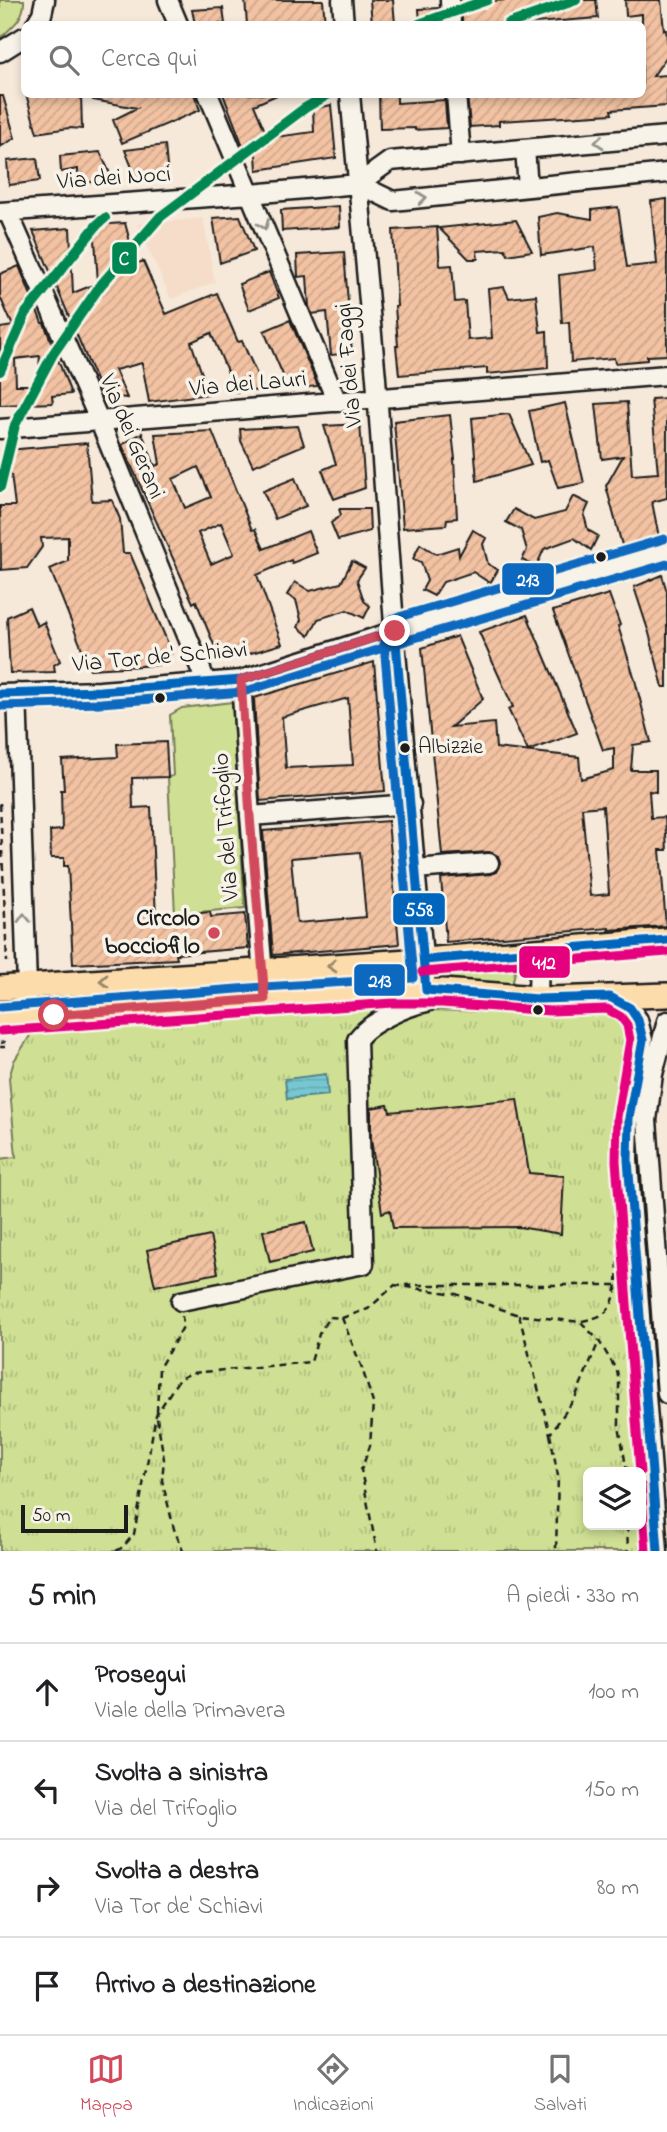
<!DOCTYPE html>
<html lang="it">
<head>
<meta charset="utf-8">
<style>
  :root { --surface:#fff; --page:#f6f6f6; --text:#202124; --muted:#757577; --line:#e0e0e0; --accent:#d1495b }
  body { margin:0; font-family:"Indie Flower",sans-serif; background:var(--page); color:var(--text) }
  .controls { position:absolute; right:21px; bottom:21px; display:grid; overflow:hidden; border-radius:10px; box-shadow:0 4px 10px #0003 }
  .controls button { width:63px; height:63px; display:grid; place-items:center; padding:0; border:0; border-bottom:2px solid var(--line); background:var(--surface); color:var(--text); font:35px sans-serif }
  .scale { position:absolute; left:21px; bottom:18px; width:107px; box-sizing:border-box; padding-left:7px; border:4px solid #1c1c1c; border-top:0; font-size:19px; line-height:24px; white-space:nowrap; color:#1c1c1c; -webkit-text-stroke:5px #f7f3e8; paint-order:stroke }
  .stop { position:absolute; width:21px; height:21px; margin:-16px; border:5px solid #d1495b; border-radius:50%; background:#fff }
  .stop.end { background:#d1495b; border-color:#fff; box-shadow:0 2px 7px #0008 }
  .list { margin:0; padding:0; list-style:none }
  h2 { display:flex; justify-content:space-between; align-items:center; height:91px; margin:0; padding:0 28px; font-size:30px }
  h2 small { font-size:23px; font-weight:400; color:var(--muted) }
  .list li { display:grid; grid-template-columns:46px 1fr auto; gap:21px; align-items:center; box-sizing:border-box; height:98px; padding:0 28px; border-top:2px solid var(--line) }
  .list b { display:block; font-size:26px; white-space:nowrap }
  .list p { margin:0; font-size:23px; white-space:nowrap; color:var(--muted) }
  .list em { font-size:23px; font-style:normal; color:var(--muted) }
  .icon { flex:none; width:38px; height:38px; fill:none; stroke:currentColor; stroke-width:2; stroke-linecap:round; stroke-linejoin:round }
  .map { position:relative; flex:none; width:667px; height:1551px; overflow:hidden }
  .search { position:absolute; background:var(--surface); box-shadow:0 4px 10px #0003; left:21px; right:21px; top:21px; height:77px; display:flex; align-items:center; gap:18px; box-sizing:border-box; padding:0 24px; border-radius:10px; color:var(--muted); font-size:26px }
  .sheet { height:483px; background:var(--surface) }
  nav { display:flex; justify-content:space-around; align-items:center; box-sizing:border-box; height:98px; border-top:2px solid var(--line); background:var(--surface); font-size:19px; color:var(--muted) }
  nav a { display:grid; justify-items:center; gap:4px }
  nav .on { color:var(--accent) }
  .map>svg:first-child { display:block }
  .built { fill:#f5ddc9 }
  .grass { fill:#cfe094; stroke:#767e58; stroke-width:2 }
  .park { fill:url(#park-tufts); stroke:#767e58; stroke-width:2; fill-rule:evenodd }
  .water { fill:url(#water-rules); stroke:#528389; stroke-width:2 }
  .building { fill:url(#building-hatch); stroke:#1c1c1c; stroke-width:2; fill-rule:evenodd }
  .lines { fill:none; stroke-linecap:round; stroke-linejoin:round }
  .minor-casing { stroke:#1c1c1c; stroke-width:23 }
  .major-casing { stroke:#1c1c1c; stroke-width:28 }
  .path { stroke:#1c1c1c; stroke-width:2.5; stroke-dasharray:7 5; stroke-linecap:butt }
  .minor { stroke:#f7f3e8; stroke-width:18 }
  .major { stroke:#fddcac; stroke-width:23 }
  .bus-1-casing { stroke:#f7f3e8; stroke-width:14 }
  .bus-2-casing { stroke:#f7f3e8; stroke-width:14 }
  .bus-3-casing { stroke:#f7f3e8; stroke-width:14 }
  .bus-4-casing { stroke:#f7f3e8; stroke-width:14 }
  .bus-1 { stroke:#0065bd; stroke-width:9 }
  .bus-2 { stroke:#e5007d; stroke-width:9 }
  .bus-3 { stroke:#0c69bf; stroke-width:9 }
  .bus-4 { stroke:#0c69bf; stroke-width:9 }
  .metro-1-casing { stroke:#f7f3e8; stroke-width:16 }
  .metro-1 { stroke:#008751; stroke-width:10 }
  .oneway { stroke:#94928c }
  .oneway2 { stroke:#98866b }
  .route { stroke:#d1495b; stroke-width:9 }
  .bus-dot { fill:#1c1c1c; stroke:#f7f3e8; stroke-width:2.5 }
  .poi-dot { fill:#d1495b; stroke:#f7f3e8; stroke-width:2.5 }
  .labels { text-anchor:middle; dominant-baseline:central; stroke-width:7; stroke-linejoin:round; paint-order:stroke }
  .bus-label { font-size:22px; fill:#1c1c1c; stroke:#f7f3e8; text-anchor:start }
  .street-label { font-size:24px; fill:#1c1c1c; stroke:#f7f3e8 }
  .poi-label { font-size:24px; font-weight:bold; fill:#1c1c1c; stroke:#f7f3e8; text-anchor:end }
  .line-badge { stroke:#f7f3e8; stroke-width:2.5 }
  .badge-label { font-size:19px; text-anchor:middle; font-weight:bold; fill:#fff }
</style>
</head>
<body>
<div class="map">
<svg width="667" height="1551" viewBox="0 0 667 1551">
  <defs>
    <pattern id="park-tufts" width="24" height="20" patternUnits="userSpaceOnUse" patternTransform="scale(1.75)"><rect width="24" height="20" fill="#cfe094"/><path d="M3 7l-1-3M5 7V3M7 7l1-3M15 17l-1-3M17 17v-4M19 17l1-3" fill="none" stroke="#b1c07f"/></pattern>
    <pattern id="water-rules" width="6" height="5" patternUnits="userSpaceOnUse" patternTransform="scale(1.75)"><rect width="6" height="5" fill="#76c7d1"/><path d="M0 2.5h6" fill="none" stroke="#66aab3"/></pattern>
    <pattern id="building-hatch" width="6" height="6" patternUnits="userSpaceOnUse" patternTransform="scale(1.75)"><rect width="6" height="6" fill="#f2c2a2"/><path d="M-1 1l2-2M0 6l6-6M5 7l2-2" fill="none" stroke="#cfa68b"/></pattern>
  </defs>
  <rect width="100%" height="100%" fill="#f6e9da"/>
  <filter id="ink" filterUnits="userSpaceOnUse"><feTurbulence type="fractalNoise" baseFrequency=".0143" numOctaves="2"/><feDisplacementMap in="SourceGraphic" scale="14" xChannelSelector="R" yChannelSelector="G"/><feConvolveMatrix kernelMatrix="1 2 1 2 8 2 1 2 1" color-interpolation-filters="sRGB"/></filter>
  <g filter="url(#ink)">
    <path class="built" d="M203 218 215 282 171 299 137 224Z"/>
    <path class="grass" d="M0 0H24C25 18 12 27 0 38Z
      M232 702 245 908 175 914 168 777 173 776 170 715 182 708Z
      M510 964 515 972 512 985 448 982V971L450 969Z"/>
    <path class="park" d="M334 1010H430L572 1015 611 1013 618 1014 629 1021C642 1046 617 1106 618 1136 626 1275 639 1413 647 1551H0V1159L16 1157 9 1078 14 1061 33 1031ZM588 1472H641V1525H588Z"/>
    <path class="water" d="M326 1074 328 1095 287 1099 285 1079Z"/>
    <path class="building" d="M245 0H323L325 24H247Z
      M370 0H393L395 24H372Z
      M505 0H596L598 18 522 24H462V4Z
      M625 0H661L664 30H666L667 39V56L653 76 667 75V106L611 110 612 114 499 121V125L470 127 467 94H642V14L626 16Z
      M223 8 225 24H195L192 10Z
      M439 8 440 24H420L419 9Z
      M26 94H81L82 129 69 128 37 133Z
      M94 94H194L200 110 122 143 113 120 137 108 93 100Z
      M223 94H279L254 105 268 138 314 132 313 109 331 105 336 158 257 170 255 139 243 146Z
      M379 94H397V103L445 100 447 128 415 130V128L380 129Z
      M0 96H3L15 138 0 147Z
      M165 145 168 177 137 180 125 150Z
      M100 152 113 180 83 183 82 174 78 175V169L61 172 60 156Z
      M37 158 40 181 9 185 7 161Z
      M667 199V355L647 356V360L615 363 614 358 571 362 569 322 562 323 559 275 597 270 595 247 541 255 538 217 557 213 592 219V210L618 207 627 267 657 264 651 201Z
      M339 206 340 227 282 231 281 210Z
      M240 216 254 251 220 263 213 218Z
      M516 220 532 251 508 255 505 249 477 251 478 259H469L439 228Z
      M125 223 136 264 143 261 166 314 217 293 238 342 242 341 264 390 236 392 211 333 191 342 209 394 149 402 142 363 115 370 127 398 118 397 110 401 103 397 33 231 70 228 73 293 98 283 94 225Z
      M437 227 440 266 452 265 455 302 465 301 468 340 492 338 488 289 504 287 509 298 536 295 540 332 547 331 548 368 487 374V368L399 375 396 346H398L395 306H397L393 230Z
      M344 252 352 353 331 355 327 312 312 314 309 307 307 276 298 277 297 255Z
      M19 266 42 323H44L71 394 52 396 53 403 0 405V328L13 326 0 297V274ZM40 356 37 385H16L15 359Z
      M269 272 279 298 249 310 239 284Z
      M290 320 318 386 289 389 264 331Z
      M667 398V498L652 502 659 537 623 549 606 486 623 456 602 459 596 404 627 402 632 475 658 473 651 399Z
      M565 403 584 483 558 488 548 460 540 462 529 411Z
      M509 414 531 465 477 481 472 418Z
      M450 415 455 459H454L457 518 447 519 446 525 403 528 394 421Z
      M360 424 365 488 334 499 322 470 336 464 324 426Z
      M298 426 304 445 253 466 241 441 240 429Z
      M212 431 252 530 255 529 264 549 308 531 317 553 292 563 291 560 257 575 282 644 221 662 196 601 193 603 122 445 142 433 155 466 160 464 155 434ZM198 467 211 497 185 508 173 479ZM221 523 234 554 211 564 198 533Z
      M87 443 92 501 112 500 120 519 123 553H130L172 653 158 665 90 669 50 569 68 561V537L41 538 42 547 27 568 1 570 0 506H15L8 450Z
      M295 478 306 506 275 519 263 491Z
      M573 496 589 504 584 515 588 530 598 536 591 550 574 538 544 549 536 567 522 560 527 550 521 530 506 522 514 509 534 520 565 512Z
      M339 509H369L370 531 338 540 331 523 341 515Z
      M473 530 486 538 483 544 488 564 498 570 490 583 473 572 443 582 434 596 422 590 427 581 421 562 413 559 420 544 436 554 458 547 459 556Z
      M352 561 365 568 357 580 364 601 370 606 364 618 347 610 318 619 309 636 298 627 301 620 296 600 287 595 295 582 310 591 341 583Z
      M662 575 667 592V687H663L649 633 634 587Z
      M609 594 620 625 618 626 635 680 651 742 633 745 631 770H656V792L649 791 651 818 665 817 667 850H660L666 926 609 930V928L446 942 441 878 491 874 496 872 500 863 498 856 489 852 442 855 422 648 457 636 483 699 451 727 494 723 496 748 579 757 581 779 614 770V748L603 750 553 611ZM603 806 609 894 590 896 582 808Z
      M29 607 37 626 44 622 60 661 54 665 55 672 10 673 7 617Z
      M527 615 577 733 528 751 508 709 513 707 479 632Z
      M374 662 385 791 260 801 254 698ZM348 698 353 765 286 768 282 717Z
      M166 742 168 777 132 778 133 808 151 807 156 918 210 912 211 917 245 914 248 948 176 954 177 959 73 964 68 866H64V858H51L50 831 62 830 61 790H64L62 760 118 757 117 744Z
      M388 821 399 944 273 955 263 831ZM360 852 366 917 297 923 291 858Z
      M517 1099 529 1173 564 1176 561 1234 519 1227 393 1228 390 1210 382 1213 371 1139V1108L388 1105 390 1112Z
      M306 1222 313 1252 270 1262 263 1231Z
      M210 1236 218 1273 155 1286 147 1250Z"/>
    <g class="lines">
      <defs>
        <path id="minor" d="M168 0 178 24
          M342 0 344 24
          M450 0 451 24
          M36 24 42 14 45 0
          M0 52 24 37
          M208 94 337 402
          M456 94 461 155
          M525 149 528 187
          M358 184 390 161 667 136
          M0 212 251 194 358 184 393 201 667 173
          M8 212 100 422 206 682
          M0 429 667 375
          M241 680 250 816 265 999
          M0 694 100 691 241 680 414 625 667 551
          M250 816 411 804
          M416 869 489 863
          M610 997 630 1008 638 1020 643 1040 629 1118 628 1160 658 1551
          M538 999 539 950
          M9 1018 26 999 27 986 17 693
          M667 1021 653 1074 647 1120 667 1394
          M181 1301 364 1264 357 1040C367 1023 407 1006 427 1002L396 652 376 378 350 94"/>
        <path id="major" d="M0 988 424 960 667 940
          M0 1019 265 999 392 991H442L551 999 667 995"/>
      </defs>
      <use href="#minor" class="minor-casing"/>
      <use href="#major" class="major-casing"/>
      <path class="path" d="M0 803 7 962
        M0 1043 5 1042
        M0 1047H5
        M394 1285 456 1294 519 1315 581 1322 599 1341 617 1371 619 1382V1426L627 1472
        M405 1285H617L618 1255
        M519 1315 550 1434 575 1398 599 1341
        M342 1318 368 1309 395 1285
        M582 1321C608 1316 612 1310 617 1285
        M157 1412 159 1368 183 1327 182 1316
        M157 1418 164 1459 162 1480 174 1529 183 1551
        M550 1434 558 1476 556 1551
        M627 1525 628 1551
        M116 1551 123 1547 134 1534 156 1415 179 1379 192 1373 311 1362 319 1334 329 1317 342 1318 362 1368 373 1403 370 1446 361 1470 377 1551"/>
      <use href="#minor" class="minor"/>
      <use href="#major" class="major"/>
      <defs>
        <path id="bus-1" d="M395 631 426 990 538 999 610 997 630 1008 638 1020 643 1040 629 1118 628 1160 658 1551
          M0 694 100 691 241 680 395 631
          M424 960 667 940"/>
        <path id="bus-2" d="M422 972 667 952
          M1 1031 392 1003H442L550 1011 607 1009 621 1017 627 1025 630 1040 617 1117 616 1161 640 1472
          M641 1486 646 1551"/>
        <path id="bus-3" d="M392 619 664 539
          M0 1007 264 987 413 978 383 632"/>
        <path id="bus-4" d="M0 706 101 703 243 692 418 637 667 564"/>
      </defs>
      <use href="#bus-1" class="bus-1-casing"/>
      <use href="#bus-2" class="bus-2-casing"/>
      <use href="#bus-3" class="bus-3-casing"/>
      <use href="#bus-4" class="bus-4-casing"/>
      <use href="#bus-1" class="bus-1"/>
      <use href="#bus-2" class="bus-2"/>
      <use href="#bus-3" class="bus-3"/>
      <use href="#bus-4" class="bus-4"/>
      <defs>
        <path id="metro-1" d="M419 24 487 0
          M508 24 576 0
          M0 371 26 313 97 225 105 218
          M0 487 15 425 53 354 100 286 160 217 305 108 329 94"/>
      </defs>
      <use href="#metro-1" class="metro-1-casing"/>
      <use href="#metro-1" class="metro-1"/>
    </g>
    <defs><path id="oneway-chevron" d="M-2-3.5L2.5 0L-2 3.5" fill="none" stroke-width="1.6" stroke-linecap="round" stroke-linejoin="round" transform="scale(1.75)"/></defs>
    <g class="oneway">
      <use href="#oneway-chevron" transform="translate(599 142) rotate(175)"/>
      <use href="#oneway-chevron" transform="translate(422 198) rotate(-6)"/>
      <use href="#oneway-chevron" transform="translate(264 225) rotate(68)"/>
      <use href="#oneway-chevron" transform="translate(24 918) rotate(-92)"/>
    </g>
    <g class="oneway2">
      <use href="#oneway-chevron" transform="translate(332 966) rotate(176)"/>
      <use href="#oneway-chevron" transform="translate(104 981) rotate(176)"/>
    </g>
  </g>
  <g class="lines" filter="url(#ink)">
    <path class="route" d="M54 1015 265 999 250 816 241 680 395 631"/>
  </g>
  <g class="bus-dot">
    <circle cx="601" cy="557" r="6"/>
    <circle cx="160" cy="698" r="6"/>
    <circle cx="405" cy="748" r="6"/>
    <circle cx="538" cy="1010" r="6"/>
  </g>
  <circle class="poi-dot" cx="214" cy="933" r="7"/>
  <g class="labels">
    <g class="bus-label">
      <text x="418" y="748">Albizzie</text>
    </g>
    <g class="street-label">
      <text transform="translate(114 179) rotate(-4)">Via dei Noci</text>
      <text transform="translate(350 365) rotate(-95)">Via dei Faggi</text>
      <text transform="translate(248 385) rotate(-5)">Via dei Lauri</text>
      <text transform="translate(131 437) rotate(67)">Via dei Gerani</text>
      <text transform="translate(160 658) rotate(-5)">Via Tor de' Schiavi</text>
      <text transform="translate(227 827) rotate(-94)">Via del Trifoglio</text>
    </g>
    <g class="poi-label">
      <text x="200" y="919">Circolo<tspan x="200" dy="28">bocciofilo</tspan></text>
    </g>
  </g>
  <g class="line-badge">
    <rect x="111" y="241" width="27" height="34" rx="7" fill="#008751"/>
    <rect x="501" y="562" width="54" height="34" rx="7" fill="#0c69bf"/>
    <rect x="392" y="892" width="54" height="34" rx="7" fill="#0065bd"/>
    <rect x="518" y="945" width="53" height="34" rx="7" fill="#e5007d"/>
    <rect x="353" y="963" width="53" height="34" rx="7" fill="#0c69bf"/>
  </g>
  <g class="badge-label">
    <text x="124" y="265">C</text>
    <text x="528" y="586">213</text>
    <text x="419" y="916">558</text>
    <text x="544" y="969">412</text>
    <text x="380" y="987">213</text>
  </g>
</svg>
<div class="controls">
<button><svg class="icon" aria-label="layers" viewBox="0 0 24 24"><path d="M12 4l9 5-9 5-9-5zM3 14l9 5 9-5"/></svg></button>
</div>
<div class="scale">50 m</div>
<div class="stop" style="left:54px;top:1015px"></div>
<div class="stop end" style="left:395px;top:631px"></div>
<div class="search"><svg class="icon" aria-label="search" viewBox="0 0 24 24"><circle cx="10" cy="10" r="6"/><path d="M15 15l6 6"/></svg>Cerca qui</div>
</div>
<section class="sheet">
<h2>5 min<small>A piedi · 330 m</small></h2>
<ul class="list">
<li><svg class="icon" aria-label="ahead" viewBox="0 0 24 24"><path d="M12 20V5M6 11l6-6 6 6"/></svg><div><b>Prosegui</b><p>Viale della Primavera</p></div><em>100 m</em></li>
<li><svg class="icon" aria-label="left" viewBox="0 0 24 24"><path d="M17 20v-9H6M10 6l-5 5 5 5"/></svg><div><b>Svolta a sinistra</b><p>Via del Trifoglio</p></div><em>150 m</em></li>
<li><svg class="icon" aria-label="right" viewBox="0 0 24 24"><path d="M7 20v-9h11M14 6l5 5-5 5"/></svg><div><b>Svolta a destra</b><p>Via Tor de' Schiavi</p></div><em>80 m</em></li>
<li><svg class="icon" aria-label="arrive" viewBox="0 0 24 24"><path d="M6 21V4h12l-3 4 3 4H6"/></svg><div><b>Arrivo a destinazione</b></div></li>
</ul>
</section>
<nav>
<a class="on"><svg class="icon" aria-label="map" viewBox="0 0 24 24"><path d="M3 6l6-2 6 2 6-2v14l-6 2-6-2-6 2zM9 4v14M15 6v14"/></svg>Mappa</a>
<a><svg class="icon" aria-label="directions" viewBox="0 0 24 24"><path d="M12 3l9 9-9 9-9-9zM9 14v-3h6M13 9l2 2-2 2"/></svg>Indicazioni</a>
<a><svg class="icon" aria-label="saved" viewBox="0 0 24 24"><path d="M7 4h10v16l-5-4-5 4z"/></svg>Salvati</a>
</nav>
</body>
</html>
